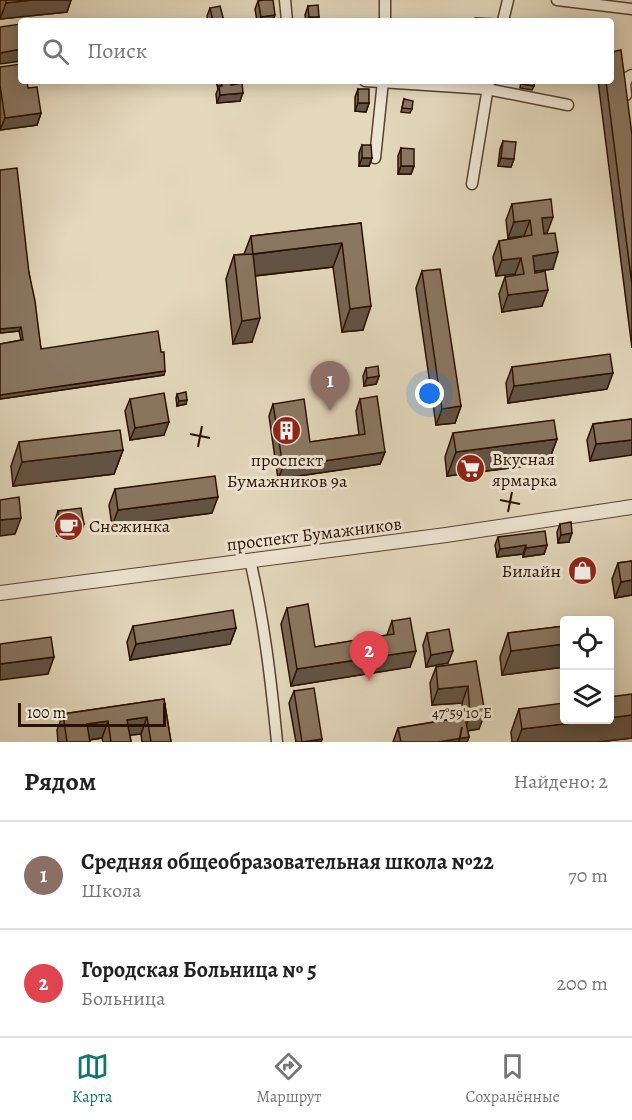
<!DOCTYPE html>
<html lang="ru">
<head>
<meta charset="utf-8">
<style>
  :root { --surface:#fff; --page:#f6f6f6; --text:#222; --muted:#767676; --line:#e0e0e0; --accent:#0f766e }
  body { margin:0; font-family:Alegreya,serif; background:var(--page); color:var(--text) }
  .controls { position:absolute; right:18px; bottom:18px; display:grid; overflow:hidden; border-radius:6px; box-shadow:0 3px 15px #0003 }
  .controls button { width:54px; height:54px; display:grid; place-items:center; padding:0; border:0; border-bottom:2px solid var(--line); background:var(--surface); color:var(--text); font:30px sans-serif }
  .scale { position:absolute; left:18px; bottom:15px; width:148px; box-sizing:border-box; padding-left:6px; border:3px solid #2a1000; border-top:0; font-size:16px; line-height:21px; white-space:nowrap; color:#2a1000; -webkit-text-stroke:4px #ede5d3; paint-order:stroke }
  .you { position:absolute; left:430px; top:394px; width:21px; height:21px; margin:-15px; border:4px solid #fff; border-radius:50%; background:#1a73e8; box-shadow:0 0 0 9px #1a73e833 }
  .badge { display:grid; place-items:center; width:39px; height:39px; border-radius:50%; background:var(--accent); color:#fff; font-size:20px; font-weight:700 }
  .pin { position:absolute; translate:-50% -50px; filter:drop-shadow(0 2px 3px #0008) }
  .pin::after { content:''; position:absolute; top:32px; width:21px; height:18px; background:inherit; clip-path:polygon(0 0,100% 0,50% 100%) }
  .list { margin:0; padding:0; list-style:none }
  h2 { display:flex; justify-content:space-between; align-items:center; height:78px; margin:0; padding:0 24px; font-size:26px }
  h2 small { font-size:20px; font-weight:400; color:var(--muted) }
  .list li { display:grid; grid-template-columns:39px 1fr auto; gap:18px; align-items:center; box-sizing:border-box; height:108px; padding:0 24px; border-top:2px solid var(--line) }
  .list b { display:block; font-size:22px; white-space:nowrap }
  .list p { margin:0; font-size:20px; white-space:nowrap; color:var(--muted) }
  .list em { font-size:20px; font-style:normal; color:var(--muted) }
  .icon { flex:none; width:33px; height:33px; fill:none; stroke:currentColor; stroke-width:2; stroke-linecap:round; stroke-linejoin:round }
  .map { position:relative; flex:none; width:632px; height:742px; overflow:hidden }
  .search { position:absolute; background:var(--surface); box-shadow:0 3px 15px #0003; left:18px; right:18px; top:18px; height:66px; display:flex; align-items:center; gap:15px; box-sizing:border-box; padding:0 21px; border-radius:6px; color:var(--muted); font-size:22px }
  .sheet { height:294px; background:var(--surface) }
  nav { display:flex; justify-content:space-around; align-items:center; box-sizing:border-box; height:84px; border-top:2px solid var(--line); background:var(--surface); font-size:16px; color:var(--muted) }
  nav a { display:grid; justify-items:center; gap:3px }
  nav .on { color:var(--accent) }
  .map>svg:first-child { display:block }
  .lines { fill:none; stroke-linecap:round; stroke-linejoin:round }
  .minor-casing { stroke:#58422f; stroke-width:13 }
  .tertiary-casing { stroke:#58422f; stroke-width:16 }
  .minor { stroke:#ede5d3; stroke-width:10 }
  .tertiary { stroke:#ede5d3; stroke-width:14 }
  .wall { fill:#776654; stroke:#2a1000; stroke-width:1.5 }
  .shaded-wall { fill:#615345; stroke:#2a1000; stroke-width:1.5 }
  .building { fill:#8a7762; stroke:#2a1000; stroke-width:1.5 }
  .ticks { fill:none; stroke:#2a1000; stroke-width:2 }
  .labels { text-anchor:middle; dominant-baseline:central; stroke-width:6; stroke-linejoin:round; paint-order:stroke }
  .poi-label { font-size:18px; fill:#2a1000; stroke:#ede5d3; text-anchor:start }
  .street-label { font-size:18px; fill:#2a1000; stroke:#ede5d3 }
  .ticks-label { font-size:15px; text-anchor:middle; fill:#2a1000; stroke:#ede5d3; stroke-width:6; stroke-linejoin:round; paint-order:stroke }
</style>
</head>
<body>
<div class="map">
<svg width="632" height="742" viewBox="0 0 632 742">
  <rect width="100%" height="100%" fill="#e3d7bc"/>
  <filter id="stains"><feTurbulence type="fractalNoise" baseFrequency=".00333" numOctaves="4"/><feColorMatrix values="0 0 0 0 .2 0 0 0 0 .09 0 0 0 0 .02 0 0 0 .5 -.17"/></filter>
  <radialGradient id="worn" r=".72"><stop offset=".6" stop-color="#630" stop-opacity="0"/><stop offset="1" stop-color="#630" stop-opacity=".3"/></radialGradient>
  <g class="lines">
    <defs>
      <path id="minor" d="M285 0 287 21
        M557 0 632 9
        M385 21V0
        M503 21 508 0
        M365 81 487 89 568 105
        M626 95 625 84 628 77 632 75
        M375 158 383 81
        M472 184 489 81
        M250 560C264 620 271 680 277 742"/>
      <path id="tertiary" d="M0 593 446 535 632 507"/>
    </defs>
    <use href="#minor" class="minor-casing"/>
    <use href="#tertiary" class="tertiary-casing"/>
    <use href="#minor" class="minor"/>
    <use href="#tertiary" class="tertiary"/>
  </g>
  <path class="wall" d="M0 0H71L67 12 0 19Z
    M258 1 273 21H257L255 9Z
    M308 6 318 21H306L305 15Z
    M210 8 224 21H208L207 16Z
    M0 67 28 88 41 113 37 125 0 130Z
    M216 81H231V85L240 101 217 103 216 94 218 89Z
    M521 81H534V86L532 90 520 88Z
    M598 81H611L632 135V348Z
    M358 89 369 103 366 112 355 111V97Z
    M404 99 412 109 410 113 401 112Z
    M503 141 514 159 511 167 498 166 500 149Z
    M362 145 372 158 369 166H359V153Z
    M401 148 414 166 411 174H398V156Z
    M0 170 29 273 41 349 164 375 0 399V344L21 340 19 331 0 333Z
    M512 204 547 233H544L553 269 535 271 542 306 502 312 499 294 505 277 516 276 515 274 496 276 493 257 499 241 524 237 508 238 506 220Z
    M361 223 363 330 342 332 333 267 255 276 252 342 233 344 226 279 234 255 244 254 251 236Z
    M422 271 461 406 455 423 436 425 416 288Z
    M512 367 607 389 508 403 506 383Z
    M366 368 379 376 376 384 364 386 363 376Z
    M177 394 186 404 177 406 176 398Z
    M130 399 164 435 130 440 125 411Z
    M360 399 385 452 380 464 278 479 269 416 273 404 310 442 359 435 356 411Z
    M632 419 590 461 587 440 593 424Z
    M453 433 557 439 548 463 447 476 445 457Z
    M19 442 123 450 114 474 13 486 11 466Z
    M115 489 212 513 112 526 109 505Z
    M58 511 81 532 57 536 55 520Z
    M560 524 569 542 558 543 557 532Z
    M498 537 547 545 544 554 523 557V554L497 557 495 545Z
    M632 561V595L615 598 612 579 618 563Z
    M287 608 315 647 387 635 392 621 410 667 291 686 281 624Z
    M133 626 236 628 230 644 130 660 127 642Z
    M564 626V667L502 675 500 657 508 633Z
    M427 633 448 663 426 667 423 645Z
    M476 661 479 729 468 731 469 737 467 742H393L398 728 463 717 462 703 432 705 430 683 436 667Z
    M294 691 322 739 321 742H296L289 703Z
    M164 699 171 742H142L141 734 130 735 131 742H103L102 738 89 740 90 742H58L57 730 63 714Z
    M519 709 632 738 598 742H512L511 732Z"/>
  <path class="shaded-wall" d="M32 0H71L67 12 0 19 6 3Z
    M275 15 273 21H259L261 17Z
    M309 17H319L318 21H308Z
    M21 49V61L0 64V53Z
    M243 93 240 101 217 103 220 95Z
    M358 103H369L366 112 355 111Z
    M41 113 37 125 0 130 5 118Z
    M362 158H372L369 166H359Z
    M501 158 514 159 511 167 498 166Z
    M401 166H414L411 174H398Z
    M553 217 547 233 536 235 542 218Z
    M530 220 524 236 508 238 514 222Z
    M342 243 333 267 244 277 253 254Z
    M558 252 553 269 527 272 533 256Z
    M521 258 515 274 496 276 502 260Z
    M548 290 542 306 502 312 508 295Z
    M371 306 363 330 342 332 350 309Z
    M260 318 252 342 233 344 242 321Z
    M21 327 19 331 0 333V329Z
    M165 371 164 375 0 399V395Z
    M613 373 607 389 508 403 514 386Z
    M379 376 376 384 364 386 367 378Z
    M187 400 186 404 177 406 179 401Z
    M461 406 455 423 436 425 442 409Z
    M169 422 164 435 130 440 135 428Z
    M557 439 548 463 447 476 456 452Z
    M632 440V455L590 461 596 444Z
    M123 450 114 474 13 486 22 462Z
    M385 452 380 464 278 479 283 467Z
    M218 497 212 513 112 526 118 510Z
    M21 518 15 534 0 536V520Z
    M84 524 81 532 57 536 61 527Z
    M572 533 569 542 558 543 561 535Z
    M526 545 523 554 497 557 500 549Z
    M547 545 544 554 523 557 526 548Z
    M632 580V595L615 598 621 582Z
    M236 628 230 644 130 660 136 644Z
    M564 644V667L502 675 511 651Z
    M416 651 410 667 291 686 297 669Z
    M453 651 448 663 426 667 431 655Z
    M54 657 48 674 0 680V664Z
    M468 686 462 703 432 705 438 689Z
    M485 713 479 729 464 731 470 715Z
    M632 715V738L598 742H517L522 729 597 720H609V718Z
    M147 717 141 734 122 736 127 720Z
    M108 721 102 738 81 741 87 724Z
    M469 737 467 742H438Z
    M322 739 321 742H302Z"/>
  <path class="building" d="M6 0H32L6 3Z
    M264 0H273L275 15 261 17 258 1Z
    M318 5 319 17H309L308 6Z
    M220 6 224 21H213L210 8Z
    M475 18 502 19 505 20V21H475Z
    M21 24V49L0 53V27Z
    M621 50 632 135V285L606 81H611V52Z
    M21 64V81H27L28 88 37 87 41 113 5 118 0 85V67Z
    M221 81H231V85L242 83 243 93 220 95 219 86H222Z
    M522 81H534V86L522 84Z
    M358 89H369V103H358Z
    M404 99 413 101 412 109 402 108Z
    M503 141 516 142 514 159 501 158Z
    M362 145H371L372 158H362Z
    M401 148 414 149V166H401Z
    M17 168 29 273 35 301 41 349 158 331 161 352H164L165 371 0 395V344L23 340 21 327 0 329V170Z
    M551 199 553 217 542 218 544 234 555 233 558 252 533 256 535 273 545 271 548 290 508 295 505 277 524 274 521 258 502 260 499 241 532 235 530 220 514 222 512 204Z
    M361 223 371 306 350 309 342 243 253 254 251 236Z
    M253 254 260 318 242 321 234 255Z
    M440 269 461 406 442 409 422 271Z
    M610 354 613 373 514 386 512 367Z
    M378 366 379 376 367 378 366 368Z
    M186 392 187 400 179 401 177 394Z
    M164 393 169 422 135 428 130 399Z
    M377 396 385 452 283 467 273 404 304 399 310 442 365 434 360 399Z
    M632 419V440L596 444 593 424Z
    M554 420 557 439 456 452 453 433Z
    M120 430 123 450 22 462 19 442Z
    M215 476 218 497 118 510 115 489Z
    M19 497 21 518 0 520V500Z
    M81 508 84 524 61 527 58 511Z
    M571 522 572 533 561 535 560 524Z
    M545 531 547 545 526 548V545L500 549 498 537Z
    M632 561V580L621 582 618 563Z
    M308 604 315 647 394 634 392 621 410 618 416 651 297 669 287 608Z
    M233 610 236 628 136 644 133 626Z
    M564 626V644L511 651 508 633Z
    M449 629 453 651 431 655 427 633Z
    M51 637 54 657 0 664V644Z
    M476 661 485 713 470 715 468 686 438 689 436 667Z
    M314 688 322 739 302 742 294 691Z
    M632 694V715L609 718V697Z
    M164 699 171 742H151L147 717 127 720 131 742H111L108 721 87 724 90 742H67L63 714Z
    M564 703V720H597L522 729 519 709Z
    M465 717 469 737 438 742H401L398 728Z"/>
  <path class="ticks" d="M190 434 210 438M198 447 202 426M500 500 520 504M508 512 512 492M459 742 462 727"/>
  <defs>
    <symbol id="building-disc" viewBox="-11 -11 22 22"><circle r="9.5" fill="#8f2418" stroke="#ede5d3"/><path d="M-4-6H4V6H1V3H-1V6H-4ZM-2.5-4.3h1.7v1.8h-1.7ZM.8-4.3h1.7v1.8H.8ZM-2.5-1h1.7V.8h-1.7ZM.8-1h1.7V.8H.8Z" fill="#fff"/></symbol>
    <symbol id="supermarket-disc" viewBox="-11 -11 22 22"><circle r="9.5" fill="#8f2418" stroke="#ede5d3"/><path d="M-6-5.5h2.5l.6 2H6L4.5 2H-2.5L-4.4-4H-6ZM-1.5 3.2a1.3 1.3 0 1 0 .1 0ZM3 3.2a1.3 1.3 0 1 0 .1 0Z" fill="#fff"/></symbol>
    <symbol id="cafe-disc" viewBox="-11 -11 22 22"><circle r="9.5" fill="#8f2418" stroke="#ede5d3"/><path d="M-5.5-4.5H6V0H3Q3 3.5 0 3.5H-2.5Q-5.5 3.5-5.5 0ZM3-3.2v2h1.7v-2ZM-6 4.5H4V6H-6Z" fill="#fff"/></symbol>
    <symbol id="shop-disc" viewBox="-11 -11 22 22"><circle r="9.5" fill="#8f2418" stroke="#ede5d3"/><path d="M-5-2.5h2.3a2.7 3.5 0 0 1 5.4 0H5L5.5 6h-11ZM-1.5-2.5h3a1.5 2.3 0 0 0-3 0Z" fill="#fff"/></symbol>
  </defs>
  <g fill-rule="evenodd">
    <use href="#building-disc" x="270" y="414" width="33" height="33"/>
    <use href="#supermarket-disc" x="454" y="452" width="33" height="33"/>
    <use href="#cafe-disc" x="52" y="510" width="33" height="33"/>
    <use href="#shop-disc" x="566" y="554" width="33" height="33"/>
  </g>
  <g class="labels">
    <g class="poi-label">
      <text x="492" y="459">Вкусная<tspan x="492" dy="21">ярмарка</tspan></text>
      <text x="287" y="460" text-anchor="middle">проспект<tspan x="287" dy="21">Бумажников 9а</tspan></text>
      <text x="89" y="526">Снежинка</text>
      <text x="561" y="571" text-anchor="end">Билайн</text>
    </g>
    <g class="street-label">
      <text transform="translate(314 534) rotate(-7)">проспект Бумажников</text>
    </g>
  </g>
  <g class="ticks-label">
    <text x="462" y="718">47°59'10"E</text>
  </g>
  <rect width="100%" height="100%" filter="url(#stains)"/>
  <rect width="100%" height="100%" fill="url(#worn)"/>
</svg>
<div class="controls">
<button><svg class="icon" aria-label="locate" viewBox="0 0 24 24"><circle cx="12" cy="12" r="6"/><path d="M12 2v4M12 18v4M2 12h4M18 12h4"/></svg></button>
<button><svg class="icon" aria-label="layers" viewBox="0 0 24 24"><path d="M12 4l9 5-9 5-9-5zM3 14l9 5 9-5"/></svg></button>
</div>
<div class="scale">100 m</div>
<div class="you"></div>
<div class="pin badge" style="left:330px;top:411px;background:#8d6e63">1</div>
<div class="pin badge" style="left:369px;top:681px;background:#e0444e">2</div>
<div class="search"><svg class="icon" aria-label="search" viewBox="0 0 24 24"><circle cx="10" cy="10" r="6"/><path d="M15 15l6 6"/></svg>Поиск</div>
</div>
<section class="sheet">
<h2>Рядом<small>Найдено: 2</small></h2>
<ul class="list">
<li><span class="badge" style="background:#8d6e63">1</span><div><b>Средняя общеобразовательная школа №22</b><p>Школа</p></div><em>70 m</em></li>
<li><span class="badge" style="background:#e0444e">2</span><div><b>Городская Больница № 5</b><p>Больница</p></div><em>200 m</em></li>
</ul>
</section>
<nav>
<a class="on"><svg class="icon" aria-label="map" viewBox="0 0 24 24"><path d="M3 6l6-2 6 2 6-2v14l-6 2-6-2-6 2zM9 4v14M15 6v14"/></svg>Карта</a>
<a><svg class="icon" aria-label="directions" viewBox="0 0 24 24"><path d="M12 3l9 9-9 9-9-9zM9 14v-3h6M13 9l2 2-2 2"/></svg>Маршрут</a>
<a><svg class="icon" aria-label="saved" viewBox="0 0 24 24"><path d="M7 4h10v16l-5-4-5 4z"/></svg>Сохранённые</a>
</nav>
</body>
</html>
